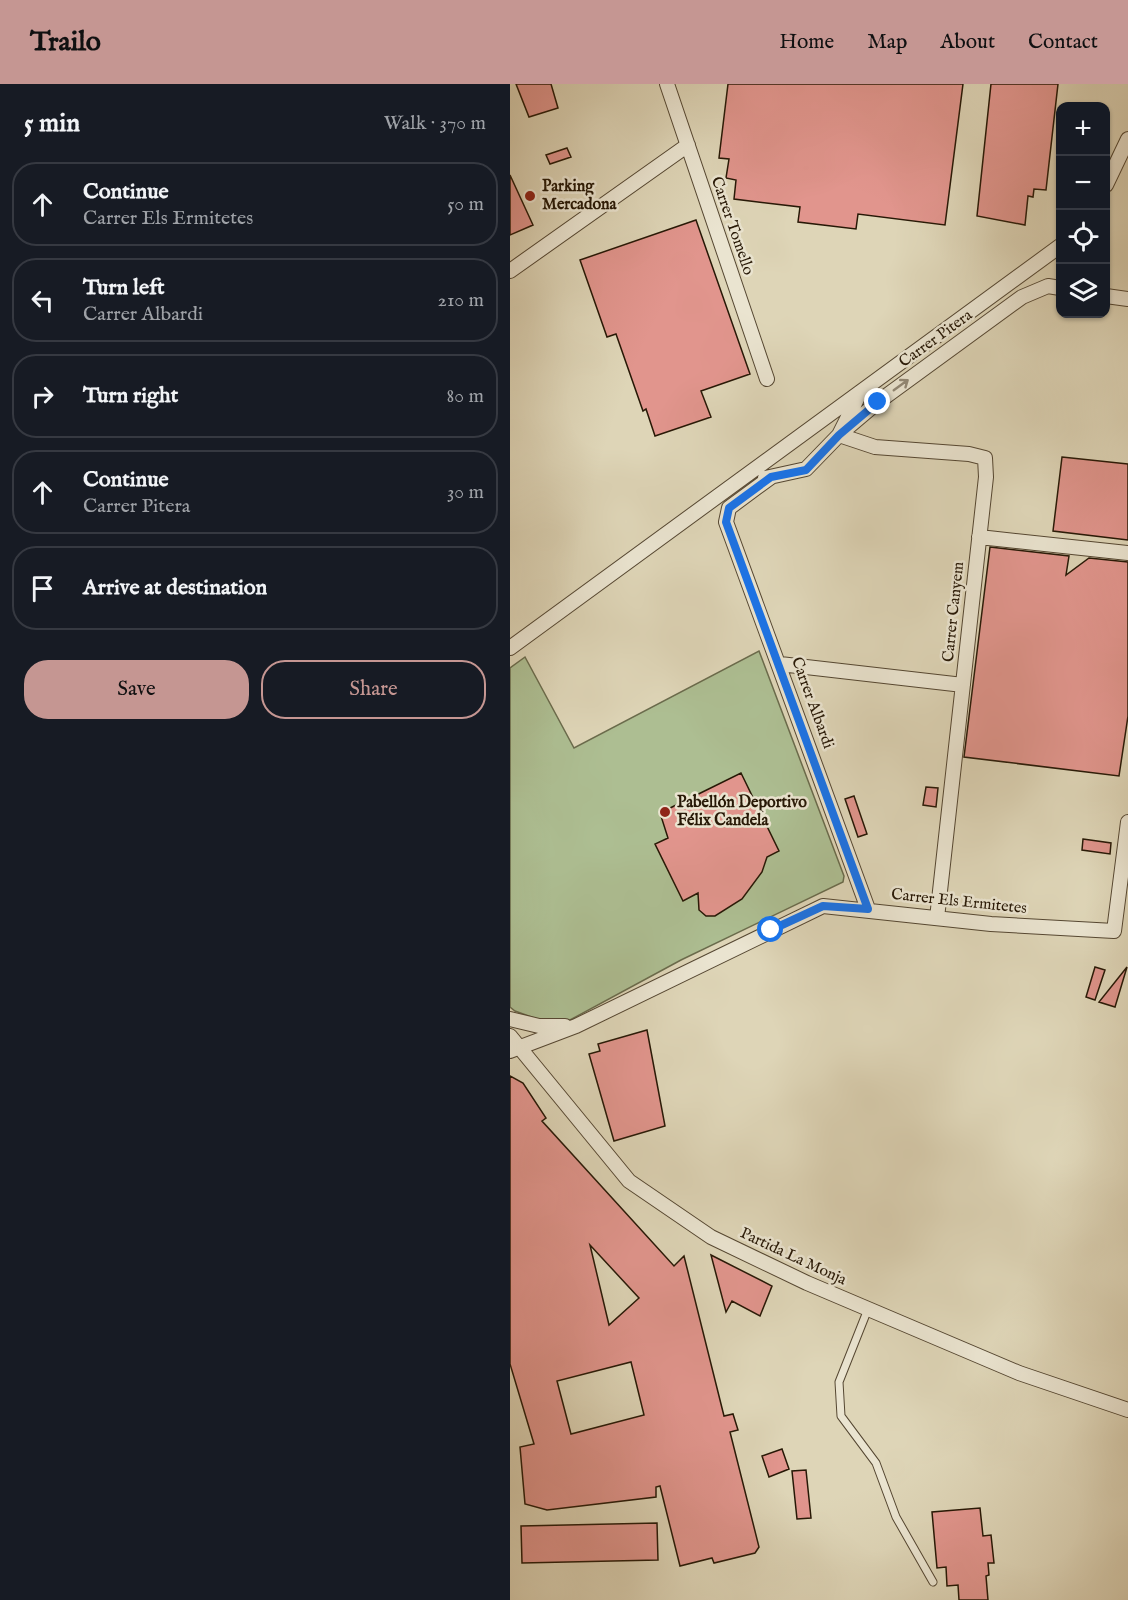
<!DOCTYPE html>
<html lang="en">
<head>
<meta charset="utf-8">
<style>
  :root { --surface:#171b24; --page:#20242c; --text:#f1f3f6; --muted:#9ea1a6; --line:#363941; --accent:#c59692 }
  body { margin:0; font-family:"IM FELL English",serif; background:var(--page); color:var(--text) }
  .controls { position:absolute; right:18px; top:18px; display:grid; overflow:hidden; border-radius:12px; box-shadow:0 2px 4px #0004 }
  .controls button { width:54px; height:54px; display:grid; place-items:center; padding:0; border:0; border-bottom:2px solid var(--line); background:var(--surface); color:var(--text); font:30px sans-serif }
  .stop { position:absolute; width:18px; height:18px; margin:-14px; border:4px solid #1a73e8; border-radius:50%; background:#fff }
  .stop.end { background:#1a73e8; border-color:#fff; box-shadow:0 2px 6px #0008 }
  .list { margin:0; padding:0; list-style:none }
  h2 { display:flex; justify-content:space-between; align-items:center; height:78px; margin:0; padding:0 24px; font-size:26px }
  h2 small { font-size:20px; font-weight:400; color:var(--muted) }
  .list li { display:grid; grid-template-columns:39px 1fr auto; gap:18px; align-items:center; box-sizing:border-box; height:84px; margin:0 12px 12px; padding:0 12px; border:2px solid var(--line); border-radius:24px }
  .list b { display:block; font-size:22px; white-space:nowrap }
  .list p { margin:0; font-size:20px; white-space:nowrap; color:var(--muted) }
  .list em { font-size:20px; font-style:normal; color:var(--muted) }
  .actions { display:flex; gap:12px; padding:18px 24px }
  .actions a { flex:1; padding:14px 0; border:2px solid var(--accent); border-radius:24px; text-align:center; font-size:21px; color:var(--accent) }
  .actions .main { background:var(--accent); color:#111 }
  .icon { flex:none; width:33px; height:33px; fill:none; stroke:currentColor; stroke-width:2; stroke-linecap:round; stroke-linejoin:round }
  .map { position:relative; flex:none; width:618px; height:1516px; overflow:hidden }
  header { display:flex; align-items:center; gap:36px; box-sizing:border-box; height:84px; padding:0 30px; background:var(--accent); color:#111 }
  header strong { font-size:28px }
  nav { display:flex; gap:33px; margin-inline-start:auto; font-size:21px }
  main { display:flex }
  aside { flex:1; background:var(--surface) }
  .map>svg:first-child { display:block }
  .green { fill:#adbe92; stroke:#6a6b4c; stroke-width:1.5 }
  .building { fill:#e1958d; stroke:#271806; stroke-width:1.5; fill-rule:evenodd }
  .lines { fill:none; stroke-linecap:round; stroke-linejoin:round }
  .lane-casing { stroke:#554732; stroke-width:9 }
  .street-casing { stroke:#554732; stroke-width:16 }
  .lane { stroke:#eae4d0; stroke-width:7 }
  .street { stroke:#eae4d0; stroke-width:14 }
  .oneway { stroke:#928875 }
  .route { stroke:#1a73e8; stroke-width:8 }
  .poi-dot { fill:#8f2418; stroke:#eae4d0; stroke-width:2 }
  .labels { text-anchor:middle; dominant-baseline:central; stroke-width:5; stroke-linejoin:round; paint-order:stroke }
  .poi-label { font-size:16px; font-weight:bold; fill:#271806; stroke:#eae4d0; text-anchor:start }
  .street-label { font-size:16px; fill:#271806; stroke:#eae4d0 }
</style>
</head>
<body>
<header>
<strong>Trailo</strong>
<nav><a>Home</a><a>Map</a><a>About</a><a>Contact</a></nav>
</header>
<main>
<aside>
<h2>5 min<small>Walk · 370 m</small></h2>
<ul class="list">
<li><svg class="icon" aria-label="ahead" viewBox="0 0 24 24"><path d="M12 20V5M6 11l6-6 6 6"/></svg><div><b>Continue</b><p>Carrer Els Ermitetes</p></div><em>50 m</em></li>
<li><svg class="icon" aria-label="left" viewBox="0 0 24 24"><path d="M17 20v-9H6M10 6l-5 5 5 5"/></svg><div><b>Turn left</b><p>Carrer Albardi</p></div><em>210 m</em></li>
<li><svg class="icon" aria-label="right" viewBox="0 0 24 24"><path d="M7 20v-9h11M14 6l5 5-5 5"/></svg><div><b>Turn right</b></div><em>80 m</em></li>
<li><svg class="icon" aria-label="ahead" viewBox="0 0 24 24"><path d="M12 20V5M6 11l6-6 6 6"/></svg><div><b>Continue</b><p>Carrer Pitera</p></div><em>30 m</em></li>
<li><svg class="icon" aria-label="arrive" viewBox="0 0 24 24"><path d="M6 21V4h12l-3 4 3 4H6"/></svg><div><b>Arrive at destination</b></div></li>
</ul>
<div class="actions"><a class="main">Save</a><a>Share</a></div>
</aside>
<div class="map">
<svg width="618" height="1516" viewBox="0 0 618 1516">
  <rect width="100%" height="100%" fill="#ded5b7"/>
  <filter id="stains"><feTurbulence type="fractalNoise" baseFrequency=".00333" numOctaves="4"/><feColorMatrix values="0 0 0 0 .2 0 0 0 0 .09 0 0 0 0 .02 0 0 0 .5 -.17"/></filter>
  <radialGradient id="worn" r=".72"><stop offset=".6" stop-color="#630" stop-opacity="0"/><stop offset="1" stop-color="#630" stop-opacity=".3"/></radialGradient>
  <path class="green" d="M249 567 334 792 333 798 171 876 60 936 27 935 5 927 0 923V584L15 573 64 664Z"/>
  <path class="building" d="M6 0H41L48 24 19 33Z
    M218 0H453L435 141 348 130 346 145 288 138 290 123 224 115 226 96 216 94 219 75 209 74Z
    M481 0H548L536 106 524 105 523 113 518 112 515 141 467 132Z
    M57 64 61 73 40 80 36 71Z
    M0 91 23 141 0 151Z
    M186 136 240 290 191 307 201 333 145 352 136 325 133 327 106 250 97 253 70 176Z
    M552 373 618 380V456L543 447Z
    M480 463 559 472 556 491 579 474 618 478V632L609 692 454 673Z
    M231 689 269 767 257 773 252 788 232 815 205 832H196L189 826 188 809 173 817 145 760 158 754 150 729Z
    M416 703 428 704 426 723 413 721Z
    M344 712 357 750 348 753 335 715Z
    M573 755 601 759 600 770 572 766Z
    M585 883 595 886 585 916 576 913Z
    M617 883 605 923 589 918Z
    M137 946 155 1042 104 1057 79 970 90 967 88 960Z
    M0 992 13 999 36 1034 32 1037 164 1182 174 1172 214 1332 223 1330 228 1346 220 1348 249 1463 245 1469 204 1479 202 1474 170 1482 150 1402 146 1403V1413L37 1426 15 1420 10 1363 24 1360 0 1280ZM80 1161 129 1214 99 1241ZM121 1278 134 1331 61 1350 47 1297Z
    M201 1171 262 1202 250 1232 222 1217 216 1228Z
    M272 1365 279 1385 259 1393 252 1372Z
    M296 1386 301 1434 287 1435 282 1387Z
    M470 1424 473 1452 481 1451 484 1479H478L479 1491 476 1492 478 1516H449L448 1501 437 1502 436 1483 427 1484 422 1428Z
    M147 1439 148 1476 12 1479 11 1442Z"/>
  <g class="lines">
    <defs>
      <path id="lane" d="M358 1225 329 1298 331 1332 366 1379 386 1433 423 1498"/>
      <path id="street" d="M157 0 257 295
        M596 101 618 55
        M0 187 178 61
        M596 212 618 215
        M261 393 219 424 216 438 358 825
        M255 394 296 385 329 351 350 309
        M469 453 618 469
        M0 564 550 162
        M270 580 453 601
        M427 834 476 393 475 374 459 370 365 363 329 351 368 318 512 213 538 202 550 204
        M0 935 29 942H55
        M0 952 119 1097 201 1153 297 1199 509 1289 618 1326
        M0 967 66 942 313 822 481 840 604 847 618 738"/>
    </defs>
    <use href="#lane" class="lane-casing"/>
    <use href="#street" class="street-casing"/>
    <use href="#lane" class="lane"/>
    <use href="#street" class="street"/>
  </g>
  <defs><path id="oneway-shaft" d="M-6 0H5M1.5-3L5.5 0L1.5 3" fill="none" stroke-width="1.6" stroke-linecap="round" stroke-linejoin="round" transform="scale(1.5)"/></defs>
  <use class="oneway" href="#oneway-shaft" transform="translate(391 301) rotate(-36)"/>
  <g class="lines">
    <path class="route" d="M261 846 313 822 358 825 216 438 219 424 261 393 296 386 329 351 368 318"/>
  </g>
  <g class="poi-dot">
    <circle cx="20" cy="112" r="6"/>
    <circle cx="155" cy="728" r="6"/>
  </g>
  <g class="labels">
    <g class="poi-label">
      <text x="32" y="103">Parking<tspan x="32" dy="18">Mercadona</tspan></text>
      <text x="167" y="719">Pabellón Deportivo<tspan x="167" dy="18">Félix Candela</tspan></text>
    </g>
    <g class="street-label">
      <text transform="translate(222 142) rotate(71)">Carrer Tomello</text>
      <text transform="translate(426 255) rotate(-36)">Carrer Pitera</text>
      <text transform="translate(444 528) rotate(-84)">Carrer Canyem</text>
      <text transform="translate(302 619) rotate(70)">Carrer Albardi</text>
      <text transform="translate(449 818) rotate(6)">Carrer Els Ermitetes</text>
      <text transform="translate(283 1173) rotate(25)">Partida La Monja</text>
    </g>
  </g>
  <rect width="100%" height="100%" filter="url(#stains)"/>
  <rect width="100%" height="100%" fill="url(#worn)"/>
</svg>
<div class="controls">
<button>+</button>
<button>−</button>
<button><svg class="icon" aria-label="locate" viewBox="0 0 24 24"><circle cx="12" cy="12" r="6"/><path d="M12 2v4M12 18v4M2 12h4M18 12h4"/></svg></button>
<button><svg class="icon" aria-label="layers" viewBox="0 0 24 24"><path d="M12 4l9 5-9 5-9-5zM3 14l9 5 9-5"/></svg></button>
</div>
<div class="stop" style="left:261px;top:846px"></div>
<div class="stop end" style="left:368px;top:318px"></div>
</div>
</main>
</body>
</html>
